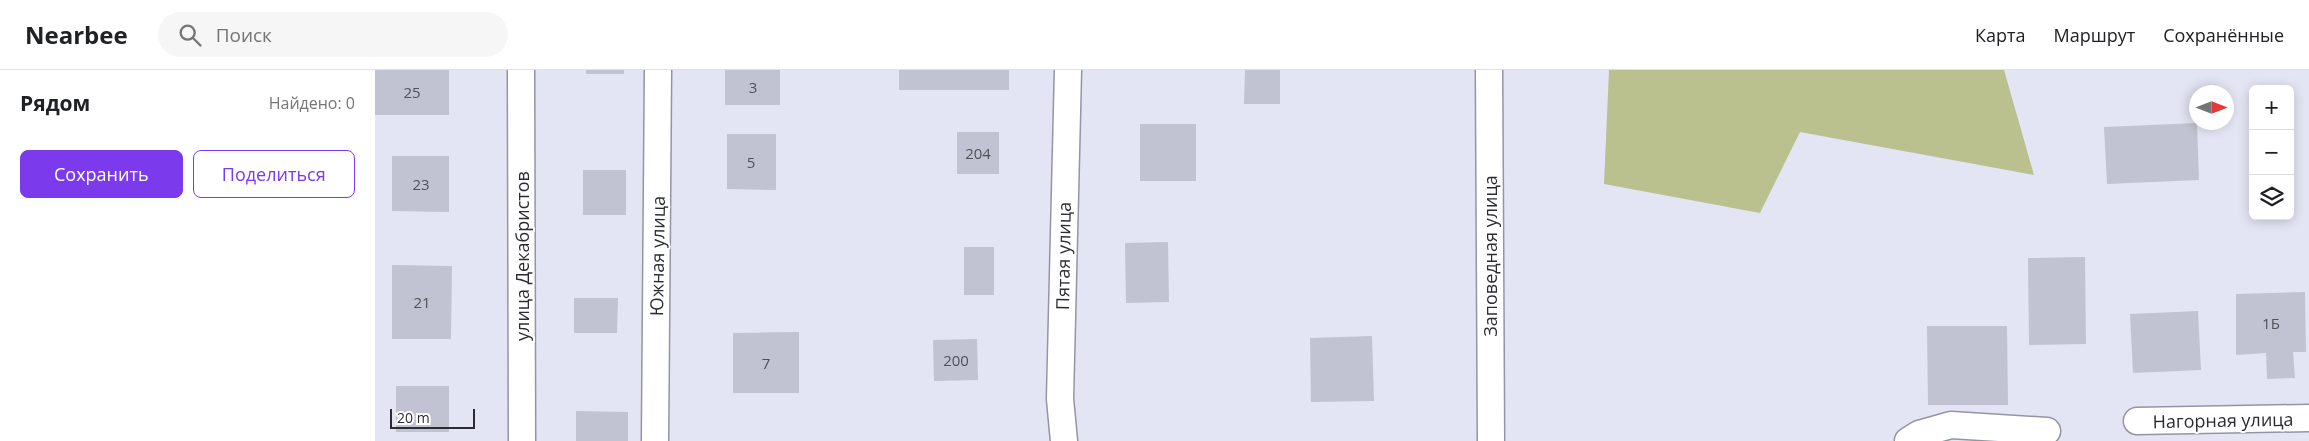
<!DOCTYPE html>
<html lang="ru">
<head>
<meta charset="utf-8">
<style>
  :root { --surface:#fff; --page:#f6f6f6; --text:#202124; --muted:#757577; --line:#e0e0e0; --accent:#7c3aed }
  body { margin:0; font-family:"Open Sans",sans-serif; background:var(--page); color:var(--text) }
  .controls { position:absolute; right:15px; top:15px; display:grid; overflow:hidden; border-radius:8px; box-shadow:0 2px 12px #0003 }
  .controls button { width:45px; height:45px; display:grid; place-items:center; padding:0; border:0; border-bottom:1px solid var(--line); background:var(--surface); color:var(--text); font:25px sans-serif }
  .compass { position:absolute; left:1814px; top:15px; width:45px; height:45px; border-radius:50%; background:var(--surface); box-shadow:0 2px 12px #0003; rotate:90deg }
  .scale { position:absolute; left:15px; bottom:12px; width:85px; box-sizing:border-box; padding-left:5px; border:2px solid #2b2c32; border-top:0; font-size:14px; line-height:18px; white-space:nowrap; color:#2b2c32; -webkit-text-stroke:4px #fff; paint-order:stroke }
  .list { margin:0; padding:0; list-style:none }
  h2 { display:flex; justify-content:space-between; align-items:center; height:65px; margin:0; padding:0 20px; font-size:21px }
  h2 small { font-size:16px; font-weight:400; color:var(--muted) }
  .actions { display:flex; gap:10px; padding:15px 20px }
  .actions a { flex:1; padding:11px 0; border:1px solid var(--accent); border-radius:8px; text-align:center; font-size:18px; color:var(--accent) }
  .actions .main { background:var(--accent); color:#fff }
  .icon { flex:none; width:28px; height:28px; fill:none; stroke:currentColor; stroke-width:2; stroke-linecap:round; stroke-linejoin:round }
  .map { position:relative; flex:none; width:1934px; height:371px; overflow:hidden }
  header { display:flex; align-items:center; gap:30px; box-sizing:border-box; height:70px; padding:0 25px; background:var(--surface); border-bottom:1px solid var(--line) }
  header strong { font-size:24px }
  nav { display:flex; gap:28px; margin-inline-start:auto; font-size:18px }
  .search { width:350px; height:45px; background:var(--page); display:flex; align-items:center; gap:12px; box-sizing:border-box; padding:0 18px; border-radius:28px; color:var(--muted); font-size:19px }
  main { display:flex }
  aside { flex:1; background:var(--surface) }
  .map>svg:first-child { display:block }
  .green { fill:#bac18e }
  .building { fill:#c1c3d2 }
  .lines { fill:none; stroke-linecap:round; stroke-linejoin:round }
  .minor-casing { stroke:#9395a3; stroke-width:29 }
  .minor { stroke:#fff; stroke-width:26 }
  .labels { text-anchor:middle; dominant-baseline:central; stroke-width:4; stroke-linejoin:round; paint-order:stroke }
  .number-label { font-size:15px; fill:#50525a }
  .street-label { font-size:18px; fill:#2b2c32; stroke:#fff }
</style>
</head>
<body>
<header>
<strong>Nearbee</strong>
<div class="search"><svg class="icon" aria-label="search" viewBox="0 0 24 24"><circle cx="10" cy="10" r="6"/><path d="M15 15l6 6"/></svg>Поиск</div>
<nav><a>Карта</a><a>Маршрут</a><a>Сохранённые</a></nav>
</header>
<main>
<aside>
<h2>Рядом<small>Найдено: 0</small></h2>
<ul class="list">
</ul>
<div class="actions"><a class="main">Сохранить</a><a>Поделиться</a></div>
</aside>
<div class="map">
<svg width="1934" height="371" viewBox="0 0 1934 371">
  <rect width="100%" height="100%" fill="#e3e5f4"/>
  <path class="green" d="M1234 0H1629L1659 105 1425 62 1385 143 1229 114Z"/>
  <path class="building" d="M0 0H74V45H0Z
    M211 0H249V4H211Z
    M350 0H405V35H350Z
    M524 0H634V20H524Z
    M870 0H905V34H869Z
    M1822 53 1824 110 1732 114 1729 57Z
    M765 54H821V111H765Z
    M582 62H624V104H582Z
    M352 64H401V120L352 119Z
    M17 86H74V142L17 141Z
    M208 100H251V145H208Z
    M793 172 794 232 751 233 750 173Z
    M589 177H619V225H589Z
    M1710 187 1711 274 1654 275 1653 188Z
    M17 195 77 196 76 269H17Z
    M1930 222 1931 282H1918L1920 308 1892 309 1891 283 1861 285V224Z
    M199 228H243L242 263H199Z
    M1823 241 1826 300 1758 303 1755 244Z
    M1552 256H1632L1633 335H1553Z
    M424 262V323H358V263Z
    M997 266 999 331 936 332 935 268Z
    M602 269 603 310 559 311 558 270Z
    M21 316H74V362H21Z
    M201 341 253 342V371H201Z"/>
  <g class="lines">
    <defs>
      <path id="minor" d="M146 0 147 371
        M1114 0 1116 371
        M1762 351 1934 348
        M280 371 283 0
        M689 371 685 329 693 0
        M1533 371 1544 364 1576 355 1672 361"/>
    </defs>
    <use href="#minor" class="minor-casing"/>
    <use href="#minor" class="minor"/>
  </g>
  <g class="labels">
    <g class="number-label">
      <text x="378" y="17">3</text>
      <text x="37" y="22">25</text>
      <text x="603" y="83">204</text>
      <text x="376" y="92">5</text>
      <text x="46" y="114">23</text>
      <text x="47" y="232">21</text>
      <text x="1896" y="253">1Б</text>
      <text x="581" y="290">200</text>
      <text x="391" y="293">7</text>
    </g>
    <g class="street-label">
      <text transform="translate(147 186) rotate(-90)">улица Декабристов</text>
      <text transform="translate(282 186) rotate(-89)">Южная улица</text>
      <text transform="translate(688 186) rotate(-89)">Пятая улица</text>
      <text transform="translate(1115 186) rotate(-90)">Заповедная улица</text>
      <text transform="translate(1848 350) rotate(-1)">Нагорная улица</text>
    </g>
  </g>
</svg>
<div class="controls">
<button>+</button>
<button>−</button>
<button><svg class="icon" aria-label="layers" viewBox="0 0 24 24"><path d="M12 4l9 5-9 5-9-5zM3 14l9 5 9-5"/></svg></button>
</div>
<svg class="compass" viewBox="-18 -18 36 36"><path d="M0-13l5 13h-10z" fill="#e53935"/><path d="M0 13l5-13h-10z" fill="#757577"/></svg>
<div class="scale">20 m</div>
</div>
</main>
</body>
</html>
